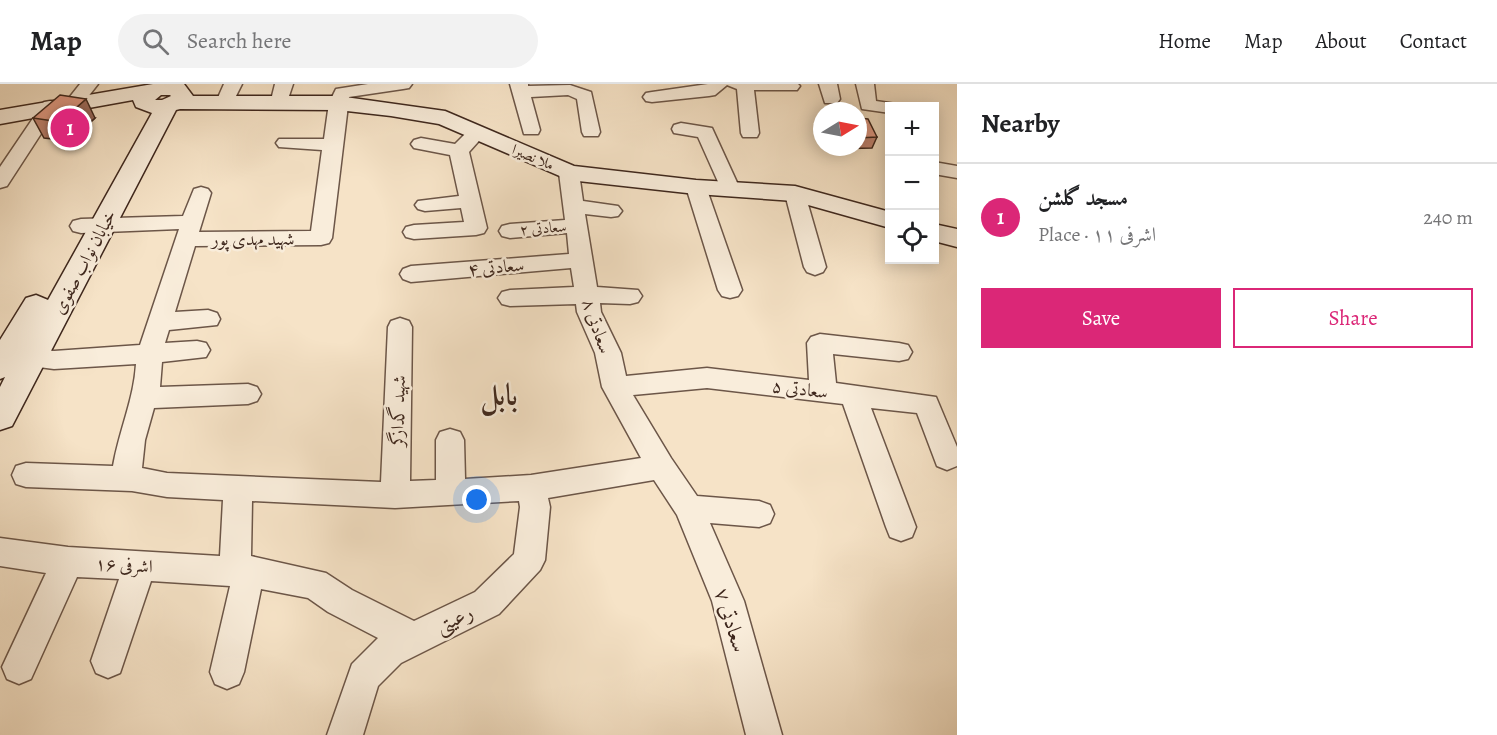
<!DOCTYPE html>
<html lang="en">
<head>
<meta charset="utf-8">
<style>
  :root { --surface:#fff; --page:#f2f2f2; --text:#202124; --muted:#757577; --line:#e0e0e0; --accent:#db2777 }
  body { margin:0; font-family:Alegreya,Amiri,serif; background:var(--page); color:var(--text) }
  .controls { position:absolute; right:18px; top:18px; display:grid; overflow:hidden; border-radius:0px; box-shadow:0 3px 15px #0003 }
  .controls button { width:54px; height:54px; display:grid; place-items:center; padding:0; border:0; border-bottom:2px solid var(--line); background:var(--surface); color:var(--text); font:30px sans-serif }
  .compass { position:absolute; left:813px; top:18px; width:54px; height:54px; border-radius:50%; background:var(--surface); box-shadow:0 3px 15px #0003; rotate:80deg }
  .you { position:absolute; left:477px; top:416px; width:21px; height:21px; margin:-15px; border:4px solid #fff; border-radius:50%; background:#1a73e8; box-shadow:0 0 0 9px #1a73e833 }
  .badge { display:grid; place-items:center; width:39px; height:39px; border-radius:50%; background:var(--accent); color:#fff; font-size:20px; font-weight:700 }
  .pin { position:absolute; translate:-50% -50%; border:3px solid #fff; box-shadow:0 2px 6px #0006 }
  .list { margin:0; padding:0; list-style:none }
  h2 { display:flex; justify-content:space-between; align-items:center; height:78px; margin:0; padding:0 24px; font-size:26px }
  h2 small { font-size:20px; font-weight:400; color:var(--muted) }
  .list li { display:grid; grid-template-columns:39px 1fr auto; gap:18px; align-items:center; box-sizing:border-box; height:108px; padding:0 24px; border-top:2px solid var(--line) }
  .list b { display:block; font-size:22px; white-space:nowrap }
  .list p { margin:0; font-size:20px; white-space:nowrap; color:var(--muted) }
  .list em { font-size:20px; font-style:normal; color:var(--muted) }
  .actions { display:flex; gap:12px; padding:18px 24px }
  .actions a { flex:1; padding:14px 0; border:2px solid var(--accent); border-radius:0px; text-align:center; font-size:21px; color:var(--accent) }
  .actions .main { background:var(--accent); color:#fff }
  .icon { flex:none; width:33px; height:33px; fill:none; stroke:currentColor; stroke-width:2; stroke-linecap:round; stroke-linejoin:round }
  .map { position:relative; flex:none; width:957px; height:651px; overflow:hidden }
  header { display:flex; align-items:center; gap:36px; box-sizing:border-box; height:84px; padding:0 30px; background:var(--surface); border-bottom:2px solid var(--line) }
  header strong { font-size:28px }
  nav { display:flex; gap:33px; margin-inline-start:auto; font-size:21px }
  .search { width:420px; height:54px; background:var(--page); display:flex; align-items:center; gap:15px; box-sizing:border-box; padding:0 21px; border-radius:33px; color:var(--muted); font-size:22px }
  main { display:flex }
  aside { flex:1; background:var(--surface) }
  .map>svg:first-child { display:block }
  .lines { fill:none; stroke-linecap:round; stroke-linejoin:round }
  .street-casing { stroke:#6c5648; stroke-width:3 }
  .secondary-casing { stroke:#3e271d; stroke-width:3 }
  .street { fill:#f9eddb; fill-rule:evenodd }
  .secondary { fill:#f9eddb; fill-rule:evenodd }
  .wall { fill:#c28572; stroke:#3e271d; stroke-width:1.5 }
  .shaded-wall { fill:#9e6c5d; stroke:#3e271d; stroke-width:1.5 }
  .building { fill:#e29b85; stroke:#3e271d; stroke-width:1.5 }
  .labels { text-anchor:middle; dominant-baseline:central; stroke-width:5; stroke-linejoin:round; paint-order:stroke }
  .far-street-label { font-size:15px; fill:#3e271d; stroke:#f9eddb }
  .street-label { font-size:18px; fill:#3e271d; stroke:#f9eddb }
  .near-street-label { font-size:21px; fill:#3e271d; stroke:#f9eddb }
  .town-label { font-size:30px; font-weight:bold; fill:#3e271d; stroke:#f9eddb }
</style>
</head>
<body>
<header>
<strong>Map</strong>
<div class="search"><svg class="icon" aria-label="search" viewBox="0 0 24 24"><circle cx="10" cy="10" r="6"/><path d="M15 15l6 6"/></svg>Search here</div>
<nav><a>Home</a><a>Map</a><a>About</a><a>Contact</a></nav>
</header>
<main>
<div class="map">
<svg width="957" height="651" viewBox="0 0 957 651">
  <rect width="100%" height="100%" fill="#f6e3c7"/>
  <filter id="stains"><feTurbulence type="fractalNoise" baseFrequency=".00333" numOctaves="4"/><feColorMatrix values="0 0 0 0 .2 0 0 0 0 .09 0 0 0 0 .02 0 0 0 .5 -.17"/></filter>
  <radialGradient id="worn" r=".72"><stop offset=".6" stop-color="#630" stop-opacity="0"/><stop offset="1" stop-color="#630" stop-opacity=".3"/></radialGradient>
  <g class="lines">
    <defs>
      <path id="street" d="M80 0H98L80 23H68L65 19Z
        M224 0H242L231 22H219L216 18Z
        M275 0H293L285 24H273L270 20Z
        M368 0H412L409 4 403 5 349 13 332 154 329 159 321 161 195 162 175 228 208 226 217 229 220 235 217 241 169 246 165 259 197 257 206 259 210 266 206 273 162 278 160 303 248 300 257 303 261 310 257 317 248 320 154 324 145 356 142 384 167 389 381 398 388 243 391 237 400 234 409 237 412 243 410 397 436 396V356L440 348 450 345 460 348 464 356 465 395 531 391 641 374 602 303 595 269 577 228 576 220 510 222 502 220 498 214 502 208 510 206 574 203 571 184 411 198 403 195 400 190 403 185 411 182 569 170 567 149 510 154 502 152 499 147 502 142 510 140 565 136 559 89 562 85H576L579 89 583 117 618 122 622 127 618 132 611 133 585 130 597 203 638 206 642 212 638 218 630 220 600 219 601 228 621 269 626 292 707 284 809 296 807 259 811 253 820 250 899 259 908 261 912 268 908 275 899 277 833 270 836 299 936 313 957 363V382L947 386 937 382 917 329 871 324 916 443 912 453 901 457 890 453 886 443 843 320 707 304 633 311 671 374 697 412 759 417 770 421 774 430 770 439 759 443 710 439 744 517 782 651H746L712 517 677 431 654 396 548 414 550 423 545 476 540 486 499 530 401 579 378 602 363 651H327L352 580 378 554 328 528 308 514 261 505 244 588 239 600 227 605 215 600 210 588 230 502 151 497 120 589 108 594 96 589 91 577 119 495 77 493 31 595 19 600 7 595 2 583 46 489 0 482V454L68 463 220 472 223 416 167 413 132 407 26 403 16 400 12 391 16 382 26 379 113 382C119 347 134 315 136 280L54 285 0 278V260L54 267 140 261 179 145 81 149 73 147 70 142 73 137 81 135 183 132 194 105 201 103 208 105 211 109 199 148 311 147 322 66 279 63 276 59 279 55H324L329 19 336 5ZM252 417 395 424 519 417 520 423 514 470 475 508 414 537 352 506 326 489 251 472Z
        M510 0H528V2L570 1 591 8 600 48 598 52H584L582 48 577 15 568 11 531 13 540 46 538 50H524Z
        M708 0H798L800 2 797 6H754L759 49 757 53H743L741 49 737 5 727 1 715 11 709 12 652 18 646 17 643 13 646 9 652 8Z
        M819 0H837L840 15 837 19H825Z
        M856 0H874L876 17 896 20 898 22H890V29L862 25Z
        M50 17 56 18 59 22 7 102 0 104V83L44 18Z
        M681 39 712 44 740 105 737 109H723L698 53 674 49 672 45 674 41Z
        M477 43 484 45 486 49 469 68 487 144 484 149 476 151 414 155 406 153 403 148 406 143 414 141 464 138 461 124 425 127 418 125 415 121 418 117 459 112 450 71 414 64 411 60 414 56 421 54 455 60 470 45Z
        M934 78 957 82V94L934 90Z
        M696 97 703 99 706 103 742 206 738 212 730 214 722 212 718 206 686 103 689 99Z
        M795 104 802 106 805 110 826 183 823 188 815 191 807 188 804 183 785 110 788 106Z"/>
      <path id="secondary" d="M153 0H184L193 12H338L445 27 574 82 696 96 795 102 890 128V144L794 117 696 110 569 96 439 40 391 32 338 26 180 25 176 26 12 342 0 346V303L5 293 0 295V256L26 214 36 211 48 216 152 29 136 23 133 16 0 40V26ZM161 11H170L171 12 162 16H155Z
        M934 140 957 145V163L934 157Z"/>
    </defs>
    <use href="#street" class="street-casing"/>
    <use href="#secondary" class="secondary-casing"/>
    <use href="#street" class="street"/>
    <use href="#secondary" class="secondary"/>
  </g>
  <path class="wall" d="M33 34H95L70 57 44 54Z
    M858 34 877 53 872 64 831 65 830 63H858Z"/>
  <path class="shaded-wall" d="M86 15 95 34 70 57 60 38Z"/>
  <path class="building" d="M60 11 86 15 60 38 33 34Z
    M858 34 868 35 877 53 858 54Z"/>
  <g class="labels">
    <g class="far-street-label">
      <text transform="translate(533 73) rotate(23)">ملا نصیرا</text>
      <text transform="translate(543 144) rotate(-4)">سعادتی ۲</text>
    </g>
    <g class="street-label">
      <text x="253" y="155">شهید مهدی پور</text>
      <text transform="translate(84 178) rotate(-62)">خیابان نواب صفوی</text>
      <text transform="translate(496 183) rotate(-5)">سعادتی ۴</text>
      <text transform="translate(597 242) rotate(71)">سعادتی ۸</text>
      <text transform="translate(800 305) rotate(7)">سعادتی ۵</text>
      <text transform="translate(398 327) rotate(-88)">شهید گدازگر</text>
      <text transform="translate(124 481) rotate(3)">اشرفی ۱۶</text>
    </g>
    <g class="near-street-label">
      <text transform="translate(454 535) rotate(-26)">رعیتی</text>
      <text transform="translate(731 536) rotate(73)">سعادتی ۷</text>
    </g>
    <g class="town-label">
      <text x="499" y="311">بابل</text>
    </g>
  </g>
  <rect width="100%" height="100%" filter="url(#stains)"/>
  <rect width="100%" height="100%" fill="url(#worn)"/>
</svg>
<div class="controls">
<button>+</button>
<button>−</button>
<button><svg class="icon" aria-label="locate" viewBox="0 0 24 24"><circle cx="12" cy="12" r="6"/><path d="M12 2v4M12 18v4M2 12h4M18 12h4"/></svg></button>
</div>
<svg class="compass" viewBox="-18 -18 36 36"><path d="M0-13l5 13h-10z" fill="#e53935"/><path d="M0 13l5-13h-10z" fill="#757577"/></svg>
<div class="you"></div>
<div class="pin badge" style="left:70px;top:44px">1</div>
</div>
<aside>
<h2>Nearby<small></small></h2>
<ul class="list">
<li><span class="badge">1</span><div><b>مسجد گلشن</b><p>Place · اشرفی ١١</p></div><em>240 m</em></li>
</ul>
<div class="actions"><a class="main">Save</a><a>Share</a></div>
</aside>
</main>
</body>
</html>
